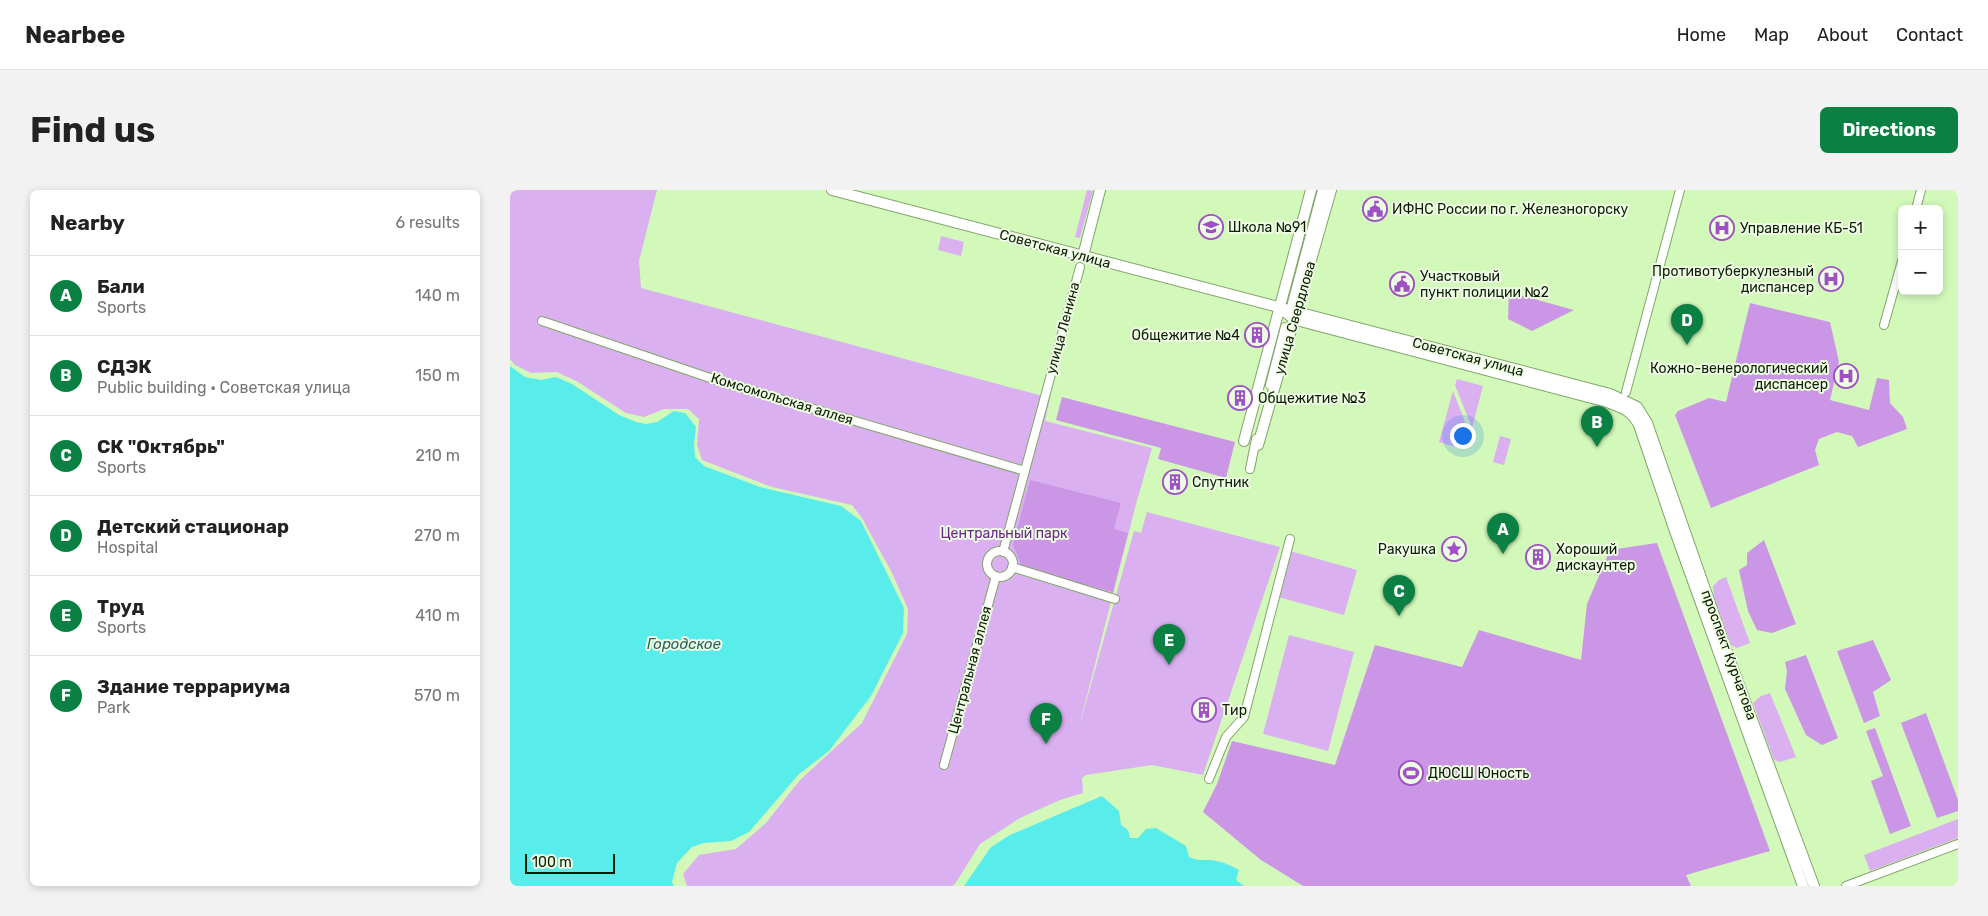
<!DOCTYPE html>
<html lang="en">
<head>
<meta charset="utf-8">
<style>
  :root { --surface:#fff; --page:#f2f2f2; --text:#222; --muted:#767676; --line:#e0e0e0; --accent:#0b8043 }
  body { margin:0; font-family:Rubik,sans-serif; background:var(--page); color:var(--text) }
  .controls { position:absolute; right:15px; top:15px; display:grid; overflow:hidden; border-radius:8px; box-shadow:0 2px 8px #0003 }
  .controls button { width:45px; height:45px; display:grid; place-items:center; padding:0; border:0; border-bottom:1px solid var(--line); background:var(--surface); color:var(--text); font:25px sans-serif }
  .scale { position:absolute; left:15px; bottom:12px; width:90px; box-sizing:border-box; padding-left:5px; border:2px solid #0e1c05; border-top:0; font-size:14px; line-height:18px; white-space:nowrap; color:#0e1c05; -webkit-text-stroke:4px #eefde4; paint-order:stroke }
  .you { position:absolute; left:952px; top:245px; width:18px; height:18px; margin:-12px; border:4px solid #fff; border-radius:50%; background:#1a73e8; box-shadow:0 0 0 8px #1a73e833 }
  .badge { display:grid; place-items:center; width:32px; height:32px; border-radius:50%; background:var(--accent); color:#fff; font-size:16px; font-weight:700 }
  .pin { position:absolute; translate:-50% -41px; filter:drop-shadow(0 1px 2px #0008) }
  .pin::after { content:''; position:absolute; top:26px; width:18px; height:15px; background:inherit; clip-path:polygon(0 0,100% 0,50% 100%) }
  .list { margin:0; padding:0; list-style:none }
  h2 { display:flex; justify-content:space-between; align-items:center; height:65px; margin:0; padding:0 20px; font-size:21px }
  h2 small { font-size:16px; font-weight:400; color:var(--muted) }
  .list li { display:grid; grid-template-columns:32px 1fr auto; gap:15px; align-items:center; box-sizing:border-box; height:80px; padding:0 20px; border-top:1px solid var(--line) }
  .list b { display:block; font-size:19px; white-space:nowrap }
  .list p { margin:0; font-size:16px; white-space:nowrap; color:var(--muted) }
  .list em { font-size:16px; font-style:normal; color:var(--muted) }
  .map { position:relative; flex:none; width:1448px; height:696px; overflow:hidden; border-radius:8px }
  header { display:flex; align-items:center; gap:30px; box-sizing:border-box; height:70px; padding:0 25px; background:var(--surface); border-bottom:1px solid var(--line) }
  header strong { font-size:24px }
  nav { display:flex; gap:28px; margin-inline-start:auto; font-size:18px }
  .intro { display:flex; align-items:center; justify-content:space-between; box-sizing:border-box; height:120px; padding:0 30px }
  h1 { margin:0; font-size:35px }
  .button { padding:12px 22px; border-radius:8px; background:var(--accent); color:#fff; font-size:18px; font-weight:700 }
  main { display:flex; gap:30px; padding:0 30px }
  aside { flex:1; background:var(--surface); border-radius:8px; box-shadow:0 2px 8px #0003 }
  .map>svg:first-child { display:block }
  .green { fill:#dab0f0 }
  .forest { fill:#cb96e6 }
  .water { fill:#58edeb }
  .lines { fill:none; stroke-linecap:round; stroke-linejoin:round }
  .street-casing { stroke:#81a56a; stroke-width:10 }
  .secondary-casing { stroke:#81a56a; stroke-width:12 }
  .street { stroke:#fff; stroke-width:8 }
  .secondary { stroke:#fff; stroke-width:10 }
  .labels { text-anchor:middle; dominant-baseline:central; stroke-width:4; stroke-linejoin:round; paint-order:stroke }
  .poi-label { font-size:14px; fill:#0e1c05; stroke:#eefde4; text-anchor:start }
  .street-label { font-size:14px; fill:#0e1c05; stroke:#eefde4 }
  .park-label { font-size:14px; fill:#692885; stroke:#eefde4 }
  .water-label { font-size:15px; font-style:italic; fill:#256261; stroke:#eefde4 }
</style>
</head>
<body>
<header>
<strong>Nearbee</strong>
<nav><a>Home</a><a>Map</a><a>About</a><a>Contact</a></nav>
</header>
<div class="intro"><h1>Find us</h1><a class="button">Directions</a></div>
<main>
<aside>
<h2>Nearby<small>6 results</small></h2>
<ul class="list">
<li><span class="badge">A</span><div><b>Бали</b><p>Sports</p></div><em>140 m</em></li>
<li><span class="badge">B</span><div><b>СДЭК</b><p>Public building · Советская улица</p></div><em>150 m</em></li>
<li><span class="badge">C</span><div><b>СК &quot;Октябрь&quot;</b><p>Sports</p></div><em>210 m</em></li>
<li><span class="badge">D</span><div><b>Детский стационар</b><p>Hospital</p></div><em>270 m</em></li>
<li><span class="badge">E</span><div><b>Труд</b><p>Sports</p></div><em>410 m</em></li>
<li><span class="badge">F</span><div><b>Здание террариума</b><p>Park</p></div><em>570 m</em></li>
</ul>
</aside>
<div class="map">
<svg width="1448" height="696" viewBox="0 0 1448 696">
  <rect width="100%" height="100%" fill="#d2f8ba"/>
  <path class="green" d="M0 0H147L129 71 131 98 540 208 535 231 642 258 626 314 568 541 624 341 631 343 637 322 770 357 693 585 642 575 576 585 572 588 573 603 550 610 510 628 470 654 445 694 442 696H177L173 684 189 665 226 659 256 633 290 590 352 533 397 444 398 419 382 383 352 328 342 315 262 297 192 270 187 255 189 229 178 219H154L134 227 116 223 68 192 47 182 21 183 5 175 0 169Z
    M577 0 583 1 570 48 565 47Z
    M431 46 454 52 451 66 428 60Z
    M947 189 973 196 962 238 945 195Z
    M943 201 959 242 953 259 929 252Z
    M990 246 1001 249 994 275 983 272Z
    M780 361 847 380 834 425 768 407Z
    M1216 387 1240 453 1227 458 1221 455 1204 407 1203 396 1209 390Z
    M779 445 844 462 818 561 753 544Z
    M1260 503 1286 567 1270 572 1264 570 1243 513 1251 506Z
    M1448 629V648L1360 681 1354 665Z"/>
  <path class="forest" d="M999 102 1064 120 1022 141 998 129Z
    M1240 113 1320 132 1329 172 1320 210 1359 220 1367 188 1379 190 1380 213 1393 227 1397 239 1348 257 1342 246 1327 242 1309 249 1305 260 1309 275 1201 318 1165 225 1168 221 1199 208 1216 212Z
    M552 207 725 252 716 288 648 269 651 258 546 230Z
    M520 290 611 313 604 339 618 343 603 402 510 378V372L503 355Z
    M1254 350 1286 434 1262 443 1247 440 1238 421 1229 380 1237 375V363Z
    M1147 353 1260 661 1176 685 1181 696H793L751 670 693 622 707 594 722 551 825 575 865 455 952 477 969 440 1071 470 1077 414 1100 360Z
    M1363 450 1381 490 1363 502 1370 526 1354 533 1327 461Z
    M1296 465 1328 548 1312 555 1296 545 1275 499 1277 481 1275 472Z
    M1416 523 1448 610V621L1427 628 1391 533Z
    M1365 538 1401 636 1380 644 1361 591 1373 586 1356 541Z"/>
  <path class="water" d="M0 176 15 187 31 190 46 187 62 194 109 225 126 232 136 234 147 232 164 221 175 223 186 237 184 255 185 267 194 276 250 297 331 316 351 331 394 418 393 443 361 506 319 561 289 584 239 642 221 651 194 653 182 657 167 673 162 692 164 696H0Z
    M592 606 609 621 611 635 618 640 620 648H628L636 639 646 638 676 656 679 667C687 671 692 670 700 670 711 671 720 675 729 680L726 690 734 696H454L481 657 500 645Z"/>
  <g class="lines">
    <defs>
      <path id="street" d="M1406 19 1411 0
        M782 113 812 0
        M32 131 209 191 515 281
        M1374 135 1392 71
        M760 195 775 137
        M1116 202 1170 0
        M740 279 746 249
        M477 374a13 13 0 1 1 26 0a13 13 0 1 1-26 0Z
        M493 362 570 77
        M502 377 605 409
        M434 575 486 386
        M699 589 716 547 734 527 780 349
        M1336 696 1448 654"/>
      <path id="secondary" d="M322 0 1100 204 1127 217 1137 233 1219 468 1304 696
        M573 66 590 0
        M774 121 784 129 794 132 1097 212C1113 218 1121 220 1129 235L1166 344 1293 696
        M734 251 801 0
        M748 255 821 0"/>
    </defs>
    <use href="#street" class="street-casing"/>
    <use href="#secondary" class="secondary-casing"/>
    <use href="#street" class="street"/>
    <use href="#secondary" class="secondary"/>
  </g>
  <defs>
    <symbol id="civic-ring" viewBox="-11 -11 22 22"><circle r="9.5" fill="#eefde4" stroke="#9f51c3" stroke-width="1.5"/><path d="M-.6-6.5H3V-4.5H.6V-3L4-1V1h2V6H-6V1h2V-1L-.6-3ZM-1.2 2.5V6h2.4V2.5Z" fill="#9f51c3"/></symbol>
    <symbol id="school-ring" viewBox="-11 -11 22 22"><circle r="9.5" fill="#eefde4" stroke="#9f51c3" stroke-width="1.5"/><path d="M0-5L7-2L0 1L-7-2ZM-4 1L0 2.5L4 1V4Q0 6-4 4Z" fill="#9f51c3"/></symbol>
    <symbol id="hospital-ring" viewBox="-11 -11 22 22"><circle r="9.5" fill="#eefde4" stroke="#9f51c3" stroke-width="1.5"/><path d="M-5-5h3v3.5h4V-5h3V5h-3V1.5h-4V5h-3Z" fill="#9f51c3"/></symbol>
    <symbol id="building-ring" viewBox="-11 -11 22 22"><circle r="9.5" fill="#eefde4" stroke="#9f51c3" stroke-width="1.5"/><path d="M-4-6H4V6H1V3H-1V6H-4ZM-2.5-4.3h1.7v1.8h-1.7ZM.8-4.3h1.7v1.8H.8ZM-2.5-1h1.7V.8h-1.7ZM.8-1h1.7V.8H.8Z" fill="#9f51c3"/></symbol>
    <symbol id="sight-ring" viewBox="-11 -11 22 22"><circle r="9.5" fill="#eefde4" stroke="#9f51c3" stroke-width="1.5"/><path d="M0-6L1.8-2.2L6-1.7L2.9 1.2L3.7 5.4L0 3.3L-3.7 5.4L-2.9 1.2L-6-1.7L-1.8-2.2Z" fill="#9f51c3"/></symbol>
    <symbol id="stadium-ring" viewBox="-11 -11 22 22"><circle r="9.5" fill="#eefde4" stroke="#9f51c3" stroke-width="1.5"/><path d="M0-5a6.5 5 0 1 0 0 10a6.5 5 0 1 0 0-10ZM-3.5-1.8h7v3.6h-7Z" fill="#9f51c3"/></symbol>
  </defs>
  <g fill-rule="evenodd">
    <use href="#civic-ring" x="851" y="5" width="28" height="28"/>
    <use href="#school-ring" x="687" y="23" width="28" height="28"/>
    <use href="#hospital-ring" x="1198" y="24" width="28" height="28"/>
    <use href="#hospital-ring" x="1307" y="75" width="28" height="28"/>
    <use href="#civic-ring" x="878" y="80" width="28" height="28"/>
    <use href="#building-ring" x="733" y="131" width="28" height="28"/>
    <use href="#hospital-ring" x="1322" y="172" width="28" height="28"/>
    <use href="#building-ring" x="716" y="194" width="28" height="28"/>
    <use href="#building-ring" x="651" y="278" width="28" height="28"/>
    <use href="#sight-ring" x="930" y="345" width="28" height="28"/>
    <use href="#building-ring" x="1014" y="353" width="28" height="28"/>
    <use href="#building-ring" x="680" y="506" width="28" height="28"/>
    <use href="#stadium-ring" x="887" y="569" width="28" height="28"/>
  </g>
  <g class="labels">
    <g class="poi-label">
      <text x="882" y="19">ИФНС России по г. Железногорску</text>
      <text x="718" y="37">Школа №91</text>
      <text x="1230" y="38">Управление КБ-51</text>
      <text x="1304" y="81" text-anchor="end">Противотуберкулезный<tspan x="1304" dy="16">диспансер</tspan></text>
      <text x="910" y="86">Участковый<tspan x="910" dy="16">пункт полиции №2</tspan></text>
      <text x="730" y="145" text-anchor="end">Общежитие №4</text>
      <text x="1318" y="178" text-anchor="end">Кожно-венерологический<tspan x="1318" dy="16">диспансер</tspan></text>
      <text x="748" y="208">Общежитие №3</text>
      <text x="682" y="292">Спутник</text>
      <text x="926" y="359" text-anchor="end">Ракушка</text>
      <text x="1046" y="359">Хороший<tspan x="1046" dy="16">дискаунтер</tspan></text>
      <text x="712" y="520">Тир</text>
      <text x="918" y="583">ДЮСШ Юность</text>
    </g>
    <g class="street-label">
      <text transform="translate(545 59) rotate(15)">Советская улица</text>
      <text transform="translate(785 128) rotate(-74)">улица Свердлова</text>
      <text transform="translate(553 138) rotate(-75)">улица Ленина</text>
      <text transform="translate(958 167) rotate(15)">Советская улица</text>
      <text transform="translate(272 209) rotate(17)">Комсомольская аллея</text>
      <text transform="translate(1219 465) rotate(70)">проспект Курчатова</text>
      <text transform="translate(460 480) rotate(-75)">Центральная аллея</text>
    </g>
    <g class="park-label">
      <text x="494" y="343">Центральный парк</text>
    </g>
    <g class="water-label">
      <text x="174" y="454">Городское</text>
    </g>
  </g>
</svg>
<div class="controls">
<button>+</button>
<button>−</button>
</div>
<div class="scale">100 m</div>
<div class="you"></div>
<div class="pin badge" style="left:993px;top:364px">A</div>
<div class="pin badge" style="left:1087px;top:257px">B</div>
<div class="pin badge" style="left:889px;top:426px">C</div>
<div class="pin badge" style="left:1177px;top:155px">D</div>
<div class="pin badge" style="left:659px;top:475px">E</div>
<div class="pin badge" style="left:536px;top:554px">F</div>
</div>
</main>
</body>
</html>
